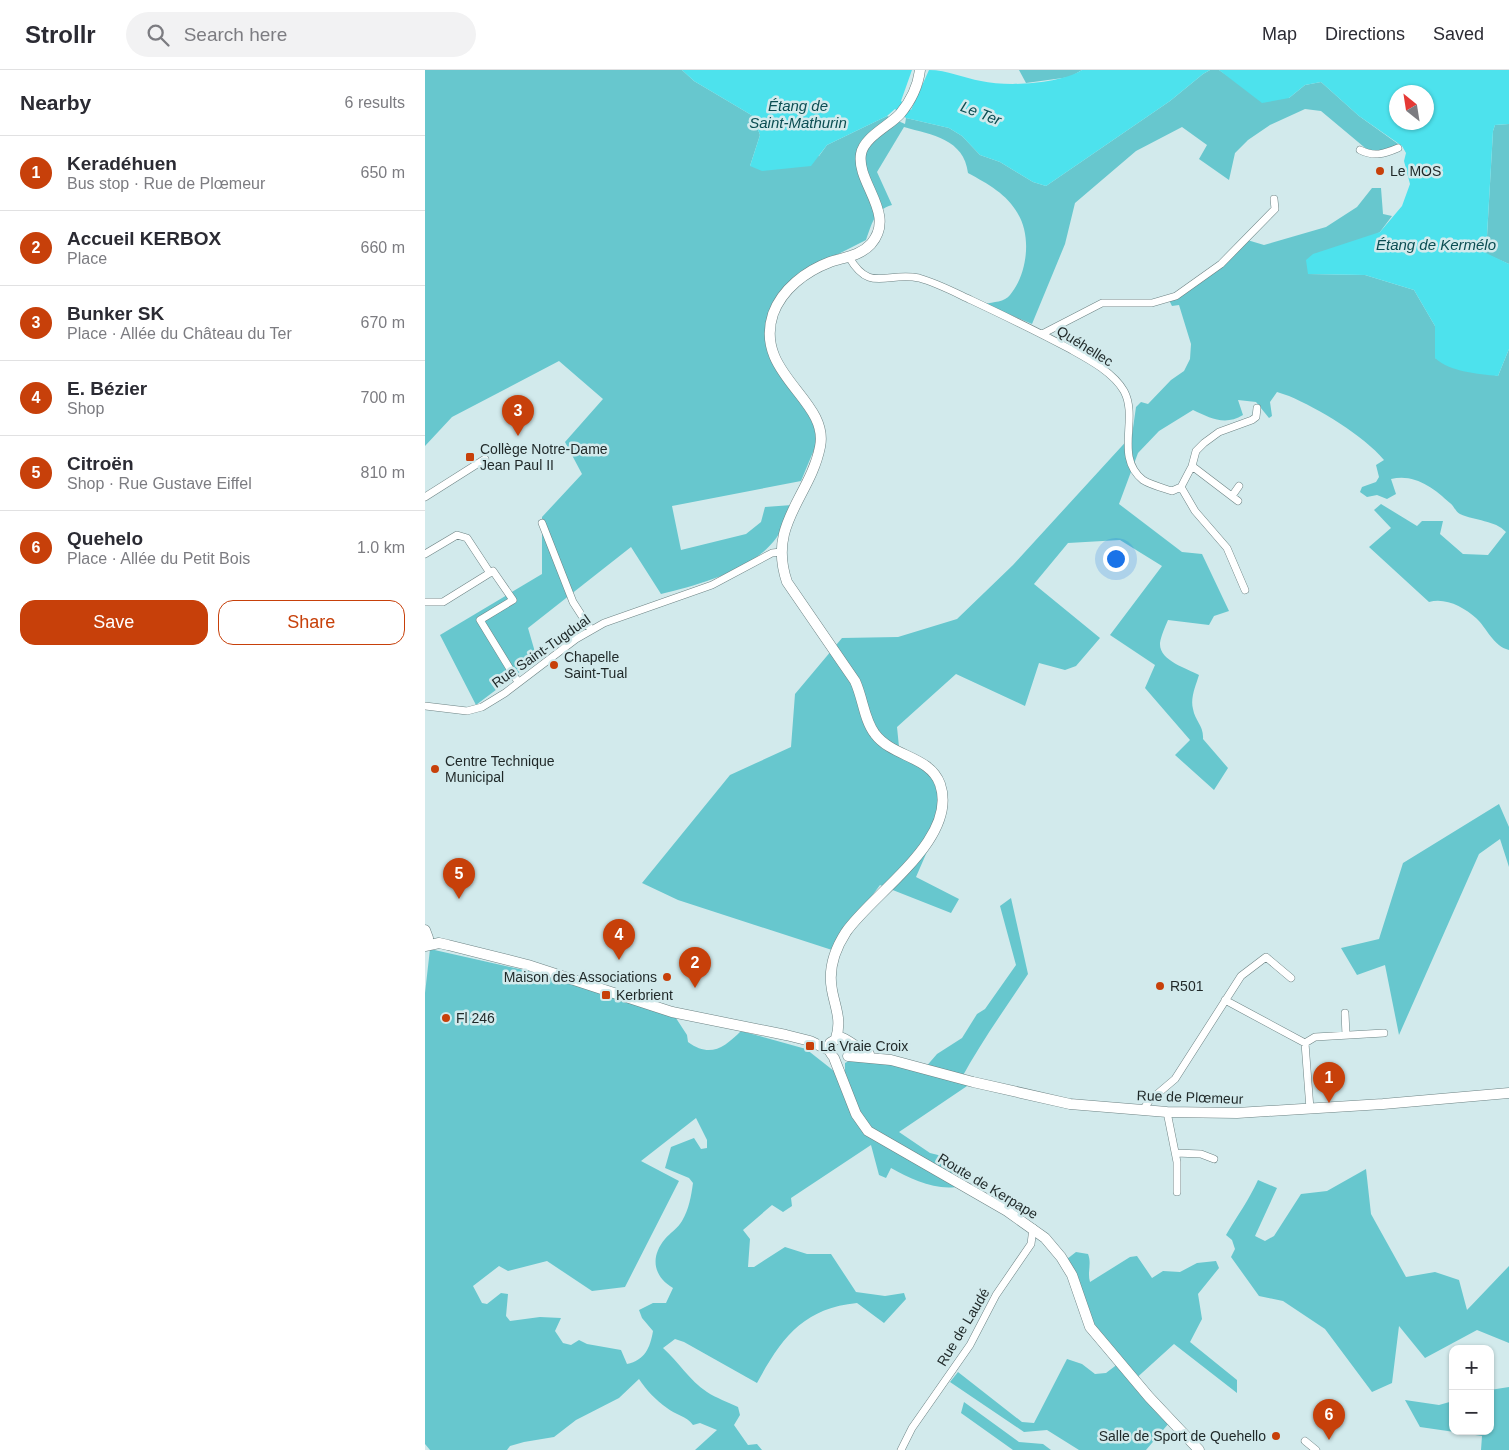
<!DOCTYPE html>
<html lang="en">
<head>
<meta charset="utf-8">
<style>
  :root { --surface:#fff; --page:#f2f2f3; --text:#2b2b33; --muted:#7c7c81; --line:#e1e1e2; --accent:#c7400a }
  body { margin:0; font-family:Helvetica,sans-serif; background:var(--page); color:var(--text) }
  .controls { position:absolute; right:15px; bottom:15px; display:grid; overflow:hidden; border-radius:10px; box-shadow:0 1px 4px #0004 }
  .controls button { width:45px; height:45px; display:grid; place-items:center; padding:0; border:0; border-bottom:1px solid var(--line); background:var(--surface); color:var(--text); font:25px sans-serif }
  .compass { position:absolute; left:964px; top:15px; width:45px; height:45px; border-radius:50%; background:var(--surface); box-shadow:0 1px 4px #0004; rotate:330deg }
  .you { position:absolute; left:690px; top:488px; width:18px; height:18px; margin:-12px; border:4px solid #fff; border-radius:50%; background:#1a73e8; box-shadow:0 0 0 8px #1a73e833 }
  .badge { display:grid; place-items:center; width:32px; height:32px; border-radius:50%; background:var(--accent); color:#fff; font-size:16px; font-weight:700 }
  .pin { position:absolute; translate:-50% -41px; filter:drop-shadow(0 1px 2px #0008) }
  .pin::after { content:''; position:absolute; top:26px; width:18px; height:15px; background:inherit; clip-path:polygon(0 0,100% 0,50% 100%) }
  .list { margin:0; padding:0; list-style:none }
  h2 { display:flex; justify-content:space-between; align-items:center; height:65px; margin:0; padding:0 20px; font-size:21px }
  h2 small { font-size:16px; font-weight:400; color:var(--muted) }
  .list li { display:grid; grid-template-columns:32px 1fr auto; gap:15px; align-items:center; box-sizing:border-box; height:75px; padding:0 20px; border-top:1px solid var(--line) }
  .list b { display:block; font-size:19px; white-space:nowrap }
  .list p { margin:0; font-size:16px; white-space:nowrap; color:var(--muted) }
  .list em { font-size:16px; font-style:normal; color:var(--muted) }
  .actions { display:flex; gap:10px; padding:15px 20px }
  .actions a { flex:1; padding:11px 0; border:1px solid var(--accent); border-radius:15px; text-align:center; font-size:18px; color:var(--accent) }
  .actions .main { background:var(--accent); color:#fff }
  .icon { flex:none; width:28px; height:28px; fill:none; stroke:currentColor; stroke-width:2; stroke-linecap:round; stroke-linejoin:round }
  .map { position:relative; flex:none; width:1084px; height:1380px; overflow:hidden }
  header { display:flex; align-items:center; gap:30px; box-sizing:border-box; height:70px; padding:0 25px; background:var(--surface); border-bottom:1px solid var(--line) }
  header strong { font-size:24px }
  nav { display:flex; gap:28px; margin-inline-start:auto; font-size:18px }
  .search { width:350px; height:45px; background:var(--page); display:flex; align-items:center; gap:12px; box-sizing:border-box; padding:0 18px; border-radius:28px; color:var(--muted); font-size:19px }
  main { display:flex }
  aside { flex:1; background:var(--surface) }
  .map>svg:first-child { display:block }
  .green { fill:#67c7ce; fill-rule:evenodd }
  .water { fill:#4de2ed; fill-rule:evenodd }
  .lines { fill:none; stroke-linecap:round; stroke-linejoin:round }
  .street-casing { stroke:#6d8384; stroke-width:8 }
  .secondary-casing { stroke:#6d8384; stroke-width:11 }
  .street { stroke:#fff; stroke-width:7 }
  .secondary { stroke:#fff; stroke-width:10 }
  .poi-dot { fill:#c7400a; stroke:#d2eaec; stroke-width:2 }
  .labels { text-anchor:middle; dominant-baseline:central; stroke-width:5; stroke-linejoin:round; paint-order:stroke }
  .poi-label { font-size:14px; fill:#1f2828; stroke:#d2eaec; text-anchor:start }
  .street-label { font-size:14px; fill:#1f2828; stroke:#d2eaec }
  .water-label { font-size:15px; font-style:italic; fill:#0b4d52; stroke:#d2eaec }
</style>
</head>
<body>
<header>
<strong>Strollr</strong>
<div class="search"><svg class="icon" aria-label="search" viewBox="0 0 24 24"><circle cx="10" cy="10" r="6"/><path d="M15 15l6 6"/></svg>Search here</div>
<nav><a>Map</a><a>Directions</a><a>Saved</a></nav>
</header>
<main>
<aside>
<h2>Nearby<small>6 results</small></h2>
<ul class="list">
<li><span class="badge">1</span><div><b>Keradéhuen</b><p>Bus stop · Rue de Plœmeur</p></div><em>650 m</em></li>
<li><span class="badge">2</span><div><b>Accueil KERBOX</b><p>Place</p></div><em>660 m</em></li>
<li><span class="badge">3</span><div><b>Bunker SK</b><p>Place · Allée du Château du Ter</p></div><em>670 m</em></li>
<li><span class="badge">4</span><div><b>E. Bézier</b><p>Shop</p></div><em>700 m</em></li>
<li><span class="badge">5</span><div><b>Citroën</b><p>Shop · Rue Gustave Eiffel</p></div><em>810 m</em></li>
<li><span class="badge">6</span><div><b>Quehelo</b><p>Place · Allée du Petit Bois</p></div><em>1.0 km</em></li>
</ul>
<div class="actions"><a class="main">Save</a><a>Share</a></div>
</aside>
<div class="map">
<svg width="1084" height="1380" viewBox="0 0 1084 1380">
  <rect width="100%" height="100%" fill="#d2eaec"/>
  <path class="green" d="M0 0H257L269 11 328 46 335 65 325 96 394 86 402 75 462 46 480 54 481 48 524 58 537 66 555 85 575 92 608 112 621 116 745 31 778 4 785 0H794L815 14 864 28 880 15 896 12 934 46 976 76H969L958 84 945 82 896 41 880 39 845 55 823 70 810 83 804 110 774 89 782 75 757 57 711 81 650 133 640 174 607 254 560 234C568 232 580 232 585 225 602 205 607 167 593 144 582 124 563 114 543 103 539 69 507 65 479 57L452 102 467 135C449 140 447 154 441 170L370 206 343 248 346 282 388 351 393 370 376 411 247 436 256 480 321 464 336 452 340 437 367 435C362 445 358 458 352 467 329 500 273 515 236 524L206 477 103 558 112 589 51 635 15 565 117 504V447L157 404 140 372 178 329 134 291 27 347 0 376Z
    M594 0H657L645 7 601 13Z
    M1084 54V194L1061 184 1068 61 1070 55Z
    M947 118H956L958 144 967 146 955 162 883 204 940 205 989 220 1010 256V288L1073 306 1084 279V580C1068 576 1062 558 1051 548 1039 537 1020 527 1004 532L944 477 966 458 949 440 956 434 992 456 997 451H1018L1015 464 1038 484 1063 485 1081 462C1070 450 1050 451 1035 444 1030 441 1029 436 1025 433 1009 418 989 403 966 409L971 424 962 429 952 425 942 427 935 422 937 417 951 412 954 407 951 395 959 390C938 365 894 339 864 326L852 322 845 332 847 346 844 348 831 332 813 330 818 345C800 356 785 348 768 340L734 361 713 383 694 434 757 482 777 484 804 541 789 546 784 555 743 550C740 557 736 566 735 573 734 591 762 598 774 605 771 615 765 628 768 639 770 651 779 656 778 669L803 698 789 720 750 685 765 670 720 618 730 595 685 565 737 496 695 470 643 473 609 514 675 568 651 596 640 600 614 593 600 636 531 604 472 657 474 677 518 715 514 754 491 807 534 829 526 843 455 815 407 880 253 830 217 813 305 705 366 677 370 624 417 568 473 567 532 549 588 495 707 365 711 337 716 332 723 334 746 310 759 301 765 289 766 274 754 235 747 236 744 230 779 207 819 169 839 175 901 157 932 137Z
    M1074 734 1084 757V797L1075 769 1054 784 974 965 960 895 932 905 916 878 954 869 978 793Z
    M586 828 603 904C580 939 556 972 536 1009L548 1012 474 1062 505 1083 517 1086 536 1116C513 1122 486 1109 466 1098L461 1108 454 1105 446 1075 366 1128 367 1136 358 1142 347 1135 318 1160 325 1169 323 1197H329L360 1177 382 1184H406L431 1222 460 1226 479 1223 481 1229 459 1253 432 1233C378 1238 356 1269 332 1313L259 1272 250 1269 238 1278C253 1291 264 1310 282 1322 291 1328 303 1332 313 1337L315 1345 309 1355 323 1375 332 1374 337 1380H270L292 1360 275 1353 268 1355C262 1346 250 1345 242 1338 231 1330 221 1320 214 1309L194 1328 151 1350 129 1367 99 1372 85 1376 82 1380H5L0 1374V923L5 879 152 912 247 942 262 965 263 972C285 988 299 978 316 961L381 979 414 1005 420 1003V993L428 989 499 999 512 984 537 968 552 944 560 939 591 895 575 836ZM271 1048 282 1070V1078L276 1079 269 1068 246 1077 240 1098 264 1108 268 1113C266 1127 264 1139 257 1151 253 1158 245 1163 240 1169 225 1187 228 1206 248 1218L241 1233H228L214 1240 217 1248 228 1261C225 1278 220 1290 202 1294L196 1280 162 1274 154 1270 146 1275 138 1273 130 1261 136 1248 115 1247 85 1251 81 1246 83 1224 76 1223 62 1234 57 1233 48 1216 74 1196 83 1201 122 1191 167 1221 200 1217 254 1111 216 1091Z
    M941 1099 946 1144 981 1207 1010 1202 1034 1210 1042 1240 1084 1196V1273L1052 1260 1000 1288 974 1256 967 1313 947 1322 900 1259 858 1231 834 1226 806 1187 810 1179 807 1170 801 1165C812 1146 824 1130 833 1110L852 1118 830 1166 840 1171 849 1166 876 1124 902 1121Z
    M651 1182 663 1184C667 1194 662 1202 665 1212L705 1187 712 1186 727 1208 738 1201 755 1202 772 1193 791 1191 794 1198 773 1224 777 1249 765 1272 812 1310V1323L749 1274 707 1312 744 1353 721 1380H654L622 1360 599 1362 525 1312 533 1302 597 1352 609 1353 642 1289 657 1294 670 1304 681 1303 698 1290 673 1260 664 1246 656 1216 642 1189Z
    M1084 1317V1380H1056L1057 1366 995 1357 980 1330 1014 1335 1028 1331V1361H1065V1320Z
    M539 1332 594 1372 618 1374 626 1380H588L536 1343Z"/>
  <path class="water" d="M257 0H487L476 31 486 40 504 0C522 0 539 8 556 11 583 17 634 14 657 0H785L778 4 745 31 621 116 608 112 575 92 555 85 537 66 524 58 481 48 470 39 462 46 402 75 386 96 337 101 325 96 335 65 328 46 269 11Z
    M794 0H1084V54L1070 55 1068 61 1061 183 1084 194V279L1073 306C1053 304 1025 302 1010 288V256L989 220 940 205 883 204 881 190 888 184 955 162 977 136 985 114 979 91 981 83 977 76 934 46 896 12 880 15 864 28 837 33ZM972 22H1002V52H972Z"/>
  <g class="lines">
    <defs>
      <path id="street" d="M935 80C949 87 959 84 973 78
        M424 187C445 224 462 201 494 208 512 213 529 222 546 230 580 246 613 262 645 279 663 289 688 302 699 321 714 349 689 387 718 410 726 415 738 418 747 421L756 417 770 441 802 478 820 520
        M617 264 677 233H727L751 226 796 194 850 139 849 129
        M767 396 813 431
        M756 417 767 396 771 381 779 373 794 362 827 350 831 347 832 338
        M807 426 814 416
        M0 427 60 389
        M117 453 148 532 166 560
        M0 484 32 465 42 468 65 503
        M0 532H18L68 501 88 530 55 550 93 612
        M0 636 42 641 57 637 80 623 151 569 179 553 287 515 347 483 356 482
        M800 930 880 973 885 1039
        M920 943 921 965
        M880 973 890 967 959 963
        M718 1040 724 1031 750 1009 816 906 841 887 866 908
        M742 1042 752 1092V1122
        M751 1083 776 1084 789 1089
        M880 1371 891 1380
        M476 1380 487 1358 545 1275 571 1225 606 1174 608 1158"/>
      <path id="secondary" d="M0 860 3 868 0 875
        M0 876 14 873 23 875 103 895 247 942 361 965 385 971 404 980
        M411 968C417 950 410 937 407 920 403 900 410 879 421 862 448 823 534 769 515 714 505 686 467 687 450 664 439 650 438 628 430 611L362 512C342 454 385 427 395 377 405 330 328 304 348 244 357 219 381 201 405 192 420 187 435 186 446 174 472 144 431 113 436 84 439 67 464 56 475 44 485 32 493 16 495 0
        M407 985 404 980 405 973 415 967C420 968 436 980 444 984
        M423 986 466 990 548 1012 645 1034 742 1042 812 1043 958 1034 1084 1023
        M409 988 431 1044 443 1061 582 1141 620 1168 636 1187 647 1205 665 1257 724 1327 774 1380"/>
    </defs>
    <use href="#street" class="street-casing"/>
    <use href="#secondary" class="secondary-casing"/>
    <use href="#street" class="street"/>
    <use href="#secondary" class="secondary"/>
  </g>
  <g class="poi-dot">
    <circle cx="955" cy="101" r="5"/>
    <rect x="40" y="382" width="10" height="10" rx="2.5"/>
    <circle cx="129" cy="595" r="5"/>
    <circle cx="10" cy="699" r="5"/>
    <circle cx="242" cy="907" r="5"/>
    <circle cx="735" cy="916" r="5"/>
    <rect x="176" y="920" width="10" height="10" rx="2.5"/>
    <circle cx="21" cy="948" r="5"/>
    <rect x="380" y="971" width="10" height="10" rx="2.5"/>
    <circle cx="851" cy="1366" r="5"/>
  </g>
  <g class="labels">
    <g class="poi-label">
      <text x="965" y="101">Le MOS</text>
      <text x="55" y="379">Collège Notre-Dame<tspan x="55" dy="16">Jean Paul II</tspan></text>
      <text x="139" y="587">Chapelle<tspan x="139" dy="16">Saint-Tual</tspan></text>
      <text x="20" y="691">Centre Technique<tspan x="20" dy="16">Municipal</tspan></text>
      <text x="232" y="907" text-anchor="end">Maison des Associations</text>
      <text x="745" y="916">R501</text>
      <text x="191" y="925">Kerbrient</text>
      <text x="31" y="948">Fl 246</text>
      <text x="395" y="976">La Vraie Croix</text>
      <text x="841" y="1366" text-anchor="end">Salle de Sport de Quehello</text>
    </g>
    <g class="street-label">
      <text transform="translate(660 276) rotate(32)">Quéhellec</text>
      <text transform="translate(116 581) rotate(-35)">Rue Saint-Tugdual</text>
      <text transform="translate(765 1027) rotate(2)">Rue de Plœmeur</text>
      <text transform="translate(563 1116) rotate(31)">Route de Kerpape</text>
      <text transform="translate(538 1257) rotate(-59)">Rue de Laudé</text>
    </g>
    <g class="water-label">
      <text x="373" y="35">Étang de<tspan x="373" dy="17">Saint-Mathurin</tspan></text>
      <text transform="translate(556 43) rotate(21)">Le Ter</text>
      <text x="1011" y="174">Étang de Kermélo</text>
    </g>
  </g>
</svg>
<div class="controls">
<button>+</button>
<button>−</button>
</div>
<svg class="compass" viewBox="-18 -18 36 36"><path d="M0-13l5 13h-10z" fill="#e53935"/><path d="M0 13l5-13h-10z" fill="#7c7c81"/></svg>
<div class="you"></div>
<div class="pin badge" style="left:904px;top:1033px">1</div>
<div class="pin badge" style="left:270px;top:918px">2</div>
<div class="pin badge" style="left:93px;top:366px">3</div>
<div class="pin badge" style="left:194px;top:890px">4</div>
<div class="pin badge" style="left:34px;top:829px">5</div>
<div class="pin badge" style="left:904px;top:1370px">6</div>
</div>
</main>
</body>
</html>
